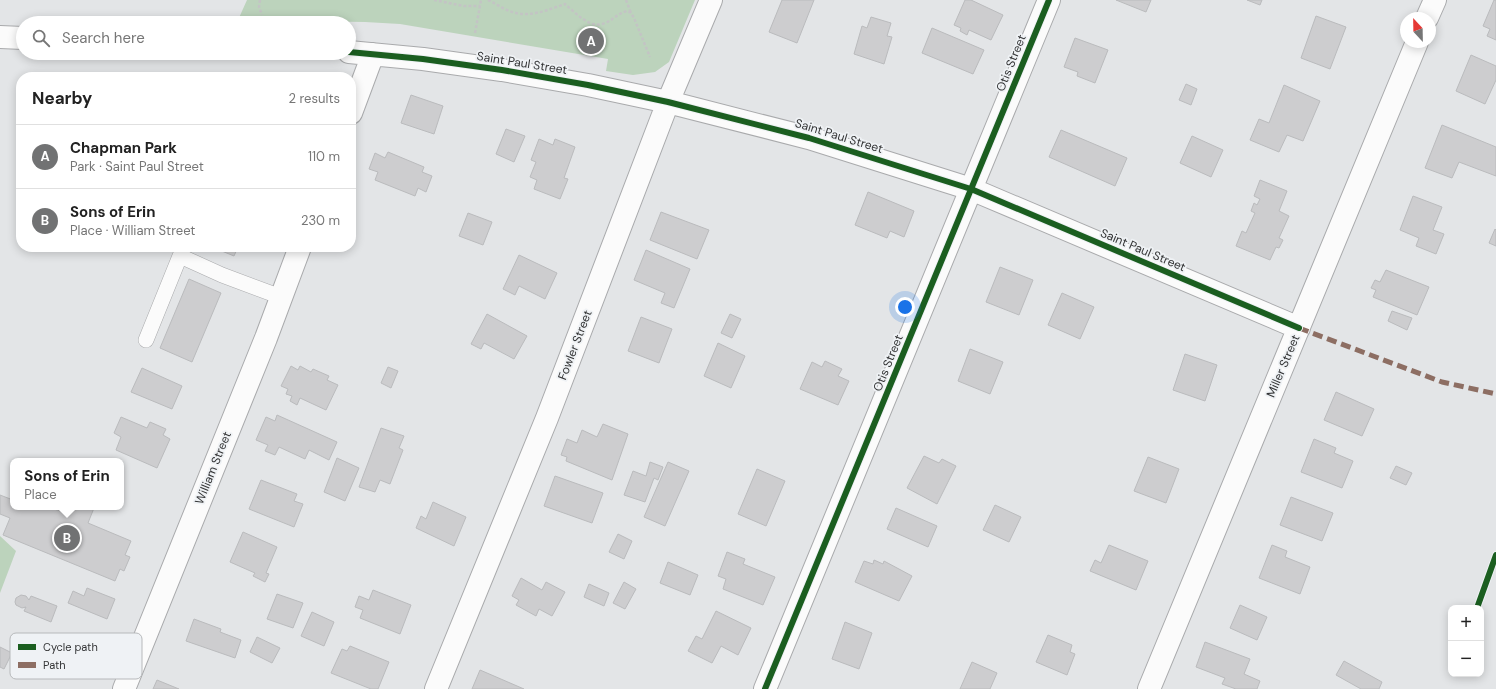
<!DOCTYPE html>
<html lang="en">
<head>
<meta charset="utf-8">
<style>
  :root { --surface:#fff; --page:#f6f6f6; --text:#222; --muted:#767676; --line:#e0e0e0; --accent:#717273 }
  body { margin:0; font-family:"DM Sans",sans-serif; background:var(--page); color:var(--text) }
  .controls { position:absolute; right:12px; bottom:12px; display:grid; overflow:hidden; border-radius:8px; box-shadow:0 2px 10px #0003 }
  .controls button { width:36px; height:36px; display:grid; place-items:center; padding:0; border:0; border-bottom:1px solid var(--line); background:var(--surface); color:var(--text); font:20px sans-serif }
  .compass { position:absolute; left:1400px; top:12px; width:36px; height:36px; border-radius:50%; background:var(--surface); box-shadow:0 2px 10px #0003; rotate:338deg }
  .you { position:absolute; left:905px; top:307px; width:14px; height:14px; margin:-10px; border:3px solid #fff; border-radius:50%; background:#1a73e8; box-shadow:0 0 0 6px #1a73e833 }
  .badge { display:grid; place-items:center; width:26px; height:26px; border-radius:50%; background:var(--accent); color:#fff; font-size:13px; font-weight:700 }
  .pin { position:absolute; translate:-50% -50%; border:2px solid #fff; box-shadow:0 1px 4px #0006 }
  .popup { position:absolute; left:10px; top:458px; width:114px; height:52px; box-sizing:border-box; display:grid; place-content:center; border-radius:8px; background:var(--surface); filter:drop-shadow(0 1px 3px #0005); font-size:13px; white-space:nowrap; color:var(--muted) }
  .popup b { font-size:15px; color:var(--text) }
  .popup::after { content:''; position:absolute; left:50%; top:100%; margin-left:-8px; border:8px solid transparent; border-top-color:var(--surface) }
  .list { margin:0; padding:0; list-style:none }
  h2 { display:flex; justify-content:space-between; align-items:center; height:52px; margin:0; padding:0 16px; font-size:17px }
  h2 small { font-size:13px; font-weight:400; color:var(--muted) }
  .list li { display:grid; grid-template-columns:26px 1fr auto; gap:12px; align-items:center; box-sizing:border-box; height:64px; padding:0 16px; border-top:1px solid var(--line) }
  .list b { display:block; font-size:15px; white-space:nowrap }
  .list p { margin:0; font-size:13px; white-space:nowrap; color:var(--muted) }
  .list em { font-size:13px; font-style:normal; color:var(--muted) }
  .icon { flex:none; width:22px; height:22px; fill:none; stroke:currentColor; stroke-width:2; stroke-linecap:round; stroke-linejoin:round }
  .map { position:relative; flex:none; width:1496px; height:689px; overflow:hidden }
  .search { position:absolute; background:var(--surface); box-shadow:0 2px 10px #0003; left:16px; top:16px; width:340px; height:44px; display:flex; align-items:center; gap:10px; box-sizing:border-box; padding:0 14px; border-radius:22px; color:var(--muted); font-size:15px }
  .panel { position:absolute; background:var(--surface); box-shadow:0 2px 10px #0003; left:16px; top:72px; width:340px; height:180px; border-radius:16px }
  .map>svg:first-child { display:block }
  .green { fill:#bcd3bc }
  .building { fill:#cdcdcf; stroke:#babbbd }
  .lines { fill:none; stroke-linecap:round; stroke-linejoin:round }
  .lane-casing { stroke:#a9aaac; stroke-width:16 }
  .street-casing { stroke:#a9aaac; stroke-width:24 }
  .path { stroke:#c3c4c4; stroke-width:2.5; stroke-dasharray:3 2; stroke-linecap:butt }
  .lane { stroke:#fbfbfb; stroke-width:15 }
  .street { stroke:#fbfbfb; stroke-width:22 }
  .quiet { stroke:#8d6e63; stroke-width:5; stroke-dasharray:10 5; stroke-linecap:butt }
  .cycleway-casing { stroke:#eff2f5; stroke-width:8 }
  .cycleway { stroke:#1b5e20; stroke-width:6 }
  .labels { text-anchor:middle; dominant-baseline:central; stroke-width:3.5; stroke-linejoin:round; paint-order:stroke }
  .street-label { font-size:12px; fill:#333435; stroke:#eff2f5 }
  .key { fill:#eff2f5; stroke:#b7b9bb; stroke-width:1 }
  .key-label { font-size:11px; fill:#333435 }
</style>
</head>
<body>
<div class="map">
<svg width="1496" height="689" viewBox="0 0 1496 689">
  <rect width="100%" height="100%" fill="#e3e5e7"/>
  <path class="green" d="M247 0H695L669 62 655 72 633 75 606 71 608 59 400 24 365 22 238 20Z
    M0 536 16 551 0 593Z"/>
  <path class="building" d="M782 0H814L797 43 769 32Z
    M965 0H971L1003 15 991 40 969 30 967 35 960 31 961 28 954 25Z
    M1116 0H1151L1146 12Z
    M1247 0H1262L1260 5Z
    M1494 0H1496V40L1487 36 1490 29 1483 26Z
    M1316 16 1346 27 1330 69 1301 58Z
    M871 17 891 23 887 36 892 37 884 64 854 54 862 26 867 28Z
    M932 28 984 50 973 74 922 53Z
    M1075 38 1108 50 1095 83 1077 76 1078 72 1064 67Z
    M1471 55 1496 66V80L1485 104 1456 91Z
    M1186 84 1197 89 1191 105 1179 100Z
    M1284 85 1320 101 1303 141 1287 135 1279 152 1250 140 1259 119 1269 123Z
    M411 95 443 106 434 134 401 123Z
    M1442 125 1496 147V176L1459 162 1452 178 1425 168Z
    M506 129 525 136 514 162 496 154Z
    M1061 130 1127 158 1115 186 1049 157Z
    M1192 136 1223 150 1211 177 1180 163Z
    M539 139 553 145 555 139 575 147 564 178 568 179 560 199 534 189 537 180 530 177 536 162 531 160Z
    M388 152 424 167 422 172 432 176 426 192 418 188 415 196 375 180 378 172 369 169 375 153 385 158Z
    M1260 180 1287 191 1279 211 1289 216 1279 238 1283 240 1279 248 1276 247 1270 260 1236 246 1242 231 1246 233 1255 213 1251 211 1254 203 1257 205 1260 199 1254 196Z
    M868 192 914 211 904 237 890 231 887 238 855 225Z
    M1413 196 1442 207 1433 230 1444 234 1436 254 1416 246 1419 238 1400 230Z
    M661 212 709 230 697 259 650 240Z
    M468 213 492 222 483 245 459 236Z
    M1495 229 1496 230V246L1489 243Z
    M212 247H238L234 256Z
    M646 250 690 269 674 308 661 303 665 293 634 280Z
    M519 255 557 273 545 299 519 286 515 295 503 289Z
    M1000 267 1033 280 1019 315 986 302Z
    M1386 270 1429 287 1417 315 1373 297 1376 290 1371 288 1375 280 1380 282Z
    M189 279 221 293 192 362 160 348Z
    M1062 293 1094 307 1080 339 1048 325Z
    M1392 311 1412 318 1407 330 1388 321Z
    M487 314 527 336 514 359 484 343 481 349 471 344Z
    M730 314 741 319 732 338 721 333Z
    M641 317 672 329 659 363 628 351Z
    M718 343 745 356 731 388 704 376Z
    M970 349 1003 362 990 394 958 381Z
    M1185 354 1217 365 1205 401 1173 390Z
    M825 361 842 369 838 376 849 381 838 405 800 389 812 362 822 367Z
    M291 366 298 370 300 366 311 372 313 369 329 376 327 380 338 385 326 410 300 398 297 405 290 401 292 396 286 394 288 389 281 386Z
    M388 367 398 371 391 388 381 383Z
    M142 368 182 386 172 409 131 392Z
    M1336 392 1374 409 1362 436 1324 420Z
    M277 415 337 442 329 460 309 450 305 459 279 447 275 455 265 451 268 445 256 440 266 417 275 421Z
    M121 417 147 428 150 422 166 429 163 435 170 439 157 468 116 450 121 437 114 433Z
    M603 424 628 434 612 480 566 461 567 457 561 455 567 439 577 443 582 430 597 437Z
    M381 428 404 436 399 448 403 450 390 484 380 480 375 492 359 487Z
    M1314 439 1336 448 1334 453 1353 461 1342 488 1301 472Z
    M924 456 939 463 942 459 956 466 937 504 907 488Z
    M1148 457 1179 469 1166 503 1134 491Z
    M337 458 359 468 345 501 324 492Z
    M650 462 663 467 658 480 654 478 645 502 624 495 633 471 646 476Z
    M668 462 689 471 665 526 644 517Z
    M1396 466 1412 473 1406 485 1390 478Z
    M757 469 785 481 766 526 738 514Z
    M555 476 603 493 592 523 544 506Z
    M261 480 297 494 294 501 303 504 294 527 249 509Z
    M0 495 13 500V507H48L60 511 62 507 94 508 88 523 131 541 125 555 130 557 124 571 120 569 115 581 3 535 10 518 0 514Z
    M1291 497 1333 513 1322 541 1280 525Z
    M433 502 466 517 454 546 416 528 421 516 426 519Z
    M995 505 1021 517 1009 542 983 530Z
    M896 508 937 526 928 547 887 529Z
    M243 532 277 547 266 573 269 574 265 582 253 576 255 573 230 562Z
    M618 534 632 541 624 559 609 552Z
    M1109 545 1148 561 1136 590 1090 571 1095 560 1101 563Z
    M1272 545 1287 551 1285 557 1310 567 1300 594 1259 578Z
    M727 552 745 559 743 564 775 577 763 605 723 589 726 579 718 576Z
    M874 560 883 564 884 561 912 576 899 601 855 582 864 561 873 564Z
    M668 562 698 575 690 595 660 583Z
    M521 578 542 590 546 582 565 592 552 616 539 609 536 616 516 605 519 600 512 596Z
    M624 582 636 589 625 609 613 603Z
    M589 584 609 593 604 606 584 597Z
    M87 588 115 599 107 619 68 603 73 591 84 596Z
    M373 590 411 605 400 634 360 618 363 610 355 607 359 596 369 600Z
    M277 594 303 603 293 628 267 619Z
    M21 595 26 596 29 600 31 596 57 606 51 622 24 611 26 607 22 608 16 605 15 602 16 598Z
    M1240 605 1267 617 1257 640 1230 628Z
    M716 611 751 628 738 655 721 646 712 663 688 651 696 636 702 639Z
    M312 612 334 622 324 646 301 636Z
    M194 619 221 629 220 632 241 640 235 658 186 641Z
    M845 622 872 633 859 669 832 659Z
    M1048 635 1072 645 1070 652 1075 654 1067 675 1036 662Z
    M257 637 280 648 272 663 250 652Z
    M1205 642 1250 659 1244 674 1260 681 1257 689H1236L1222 684 1225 678 1196 667Z
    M350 646 389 662 378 689H371L331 673 342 649 347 651Z
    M0 647 12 653 4 669 0 667Z
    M1344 661 1382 682 1379 689H1361L1336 675Z
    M972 662 997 673 990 689H960Z
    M480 670 524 689H472Z
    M157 680 179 689H153Z"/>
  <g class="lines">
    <defs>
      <path id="lane" d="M184 247 180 256 222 275 281 297
        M146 340 180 256"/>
      <path id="street" d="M1427 18 1435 0
        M0 37 23 38
        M349 52 423 59 502 70 588 85 668 102 809 138 971 189 1299 328
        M351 113 373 54
        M124 689 266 338 300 247
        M436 689 547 418 668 102 711 0
        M765 689 1049 0
        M1149 689 1417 42"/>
    </defs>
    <use href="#lane" class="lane-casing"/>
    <use href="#street" class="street-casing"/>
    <path class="path" d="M260 0 259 7 262 15
      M434 0 464 6H480
      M488 0C497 4 506 11 516 13 532 17 550 9 565 4 575 12 590 30 605 23 613 20 618 13 627 11L631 13 634 18 650 57
      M626 0 631 13
      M475 33 481 0"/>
    <use href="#lane" class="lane"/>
    <use href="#street" class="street"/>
    <path class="quiet" d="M1299 328 1442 382 1496 394"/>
    <defs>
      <path id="cycleway" d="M349 52 423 59 502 70 588 85 668 102 809 138 971 189 1299 328
        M1477 608 1496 555
        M765 689 1049 0"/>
    </defs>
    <use href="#cycleway" class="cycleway-casing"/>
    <use href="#cycleway" class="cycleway"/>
  </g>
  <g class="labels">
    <g class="street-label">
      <text transform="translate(522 63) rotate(9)">Saint Paul Street</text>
      <text transform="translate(1011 63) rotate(-68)">Otis Street</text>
      <text transform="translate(839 136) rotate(17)">Saint Paul Street</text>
      <text transform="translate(1143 250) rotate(23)">Saint Paul Street</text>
      <text transform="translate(575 345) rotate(-69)">Fowler Street</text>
      <text transform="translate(888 363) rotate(-68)">Otis Street</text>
      <text transform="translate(1283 366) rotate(-67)">Miller Street</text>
      <text transform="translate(213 468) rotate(-68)">William Street</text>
    </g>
  </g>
  <rect x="10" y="633" width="132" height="46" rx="6" class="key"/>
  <rect x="18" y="644" width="18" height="6" fill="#1b5e20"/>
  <rect x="18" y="662" width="18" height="6" fill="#8d6e63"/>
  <g class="key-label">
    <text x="43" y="651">Cycle path</text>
    <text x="43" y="669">Path</text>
  </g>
</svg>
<div class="controls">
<button>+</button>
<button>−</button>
</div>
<svg class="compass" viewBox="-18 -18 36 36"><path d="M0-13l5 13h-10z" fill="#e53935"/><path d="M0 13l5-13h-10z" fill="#767676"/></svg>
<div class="you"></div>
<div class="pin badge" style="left:591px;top:41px">A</div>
<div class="pin badge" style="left:67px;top:538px">B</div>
<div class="popup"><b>Sons of Erin</b>Place</div>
<div class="search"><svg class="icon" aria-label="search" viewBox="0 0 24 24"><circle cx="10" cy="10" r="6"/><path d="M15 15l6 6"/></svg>Search here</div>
<section class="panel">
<h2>Nearby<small>2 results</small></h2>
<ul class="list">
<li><span class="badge">A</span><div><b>Chapman Park</b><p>Park · Saint Paul Street</p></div><em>110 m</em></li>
<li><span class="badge">B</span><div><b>Sons of Erin</b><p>Place · William Street</p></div><em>230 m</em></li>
</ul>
</section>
</div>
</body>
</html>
